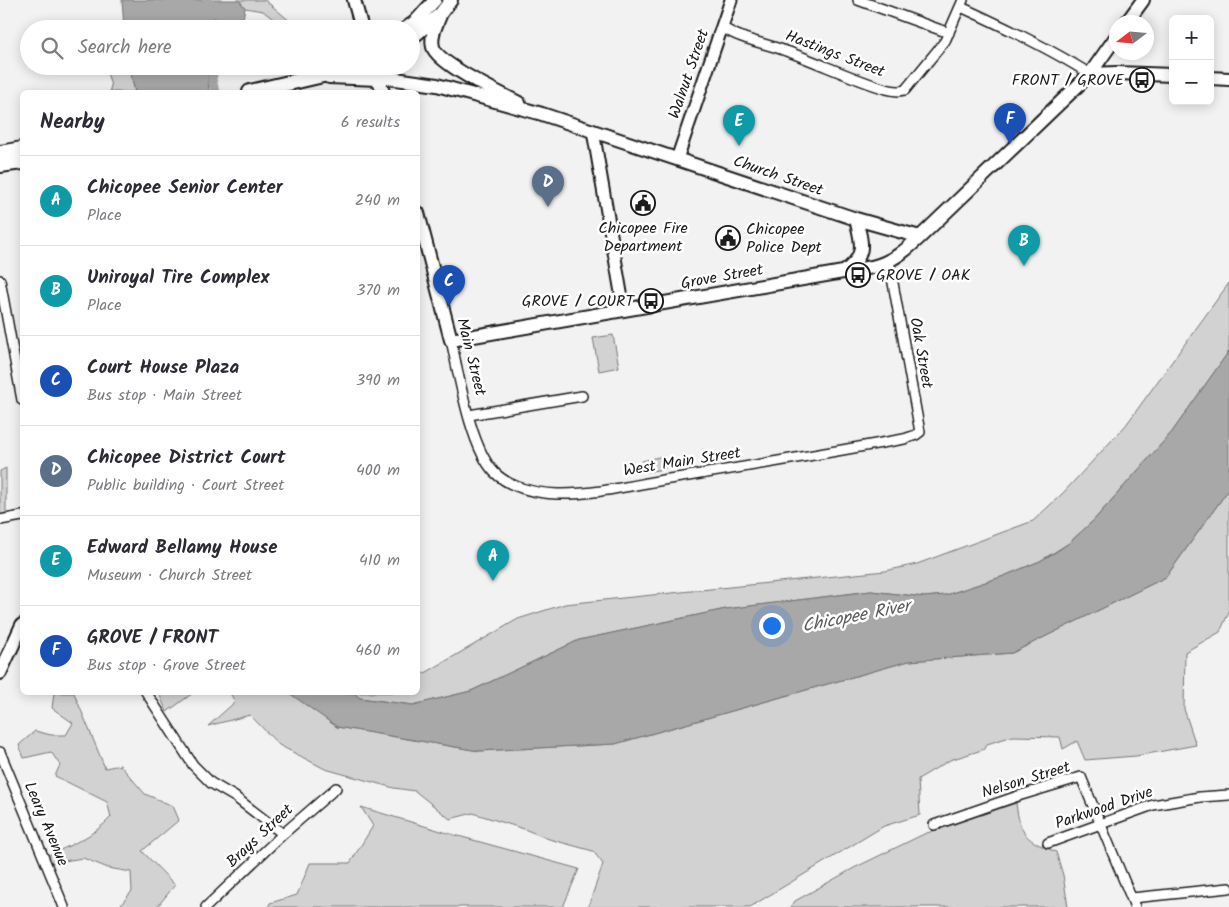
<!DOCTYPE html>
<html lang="en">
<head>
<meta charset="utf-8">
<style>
  :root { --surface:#fff; --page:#f2f2f3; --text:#2b2b33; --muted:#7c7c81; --line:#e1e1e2; --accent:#1c1c1c }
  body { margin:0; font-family:Kalam,sans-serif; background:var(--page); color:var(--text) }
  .controls { position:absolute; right:15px; top:15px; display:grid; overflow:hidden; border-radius:8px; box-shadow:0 2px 12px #0003 }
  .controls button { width:45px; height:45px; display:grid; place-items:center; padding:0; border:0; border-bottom:1px solid var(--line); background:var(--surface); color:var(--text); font:25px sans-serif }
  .compass { position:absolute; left:1109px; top:15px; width:45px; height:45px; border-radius:50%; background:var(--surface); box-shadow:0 2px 12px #0003; rotate:254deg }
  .you { position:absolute; left:771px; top:625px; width:18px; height:18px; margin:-12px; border:4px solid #fff; border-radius:50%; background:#1a73e8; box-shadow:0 0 0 8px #1a73e833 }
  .badge { display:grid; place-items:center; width:32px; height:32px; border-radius:50%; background:var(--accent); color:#fff; font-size:16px; font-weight:700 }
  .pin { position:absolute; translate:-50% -41px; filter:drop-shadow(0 1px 2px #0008) }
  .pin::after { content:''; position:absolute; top:26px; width:18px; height:15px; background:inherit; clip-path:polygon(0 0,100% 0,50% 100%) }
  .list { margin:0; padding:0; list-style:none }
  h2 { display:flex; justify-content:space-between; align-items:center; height:65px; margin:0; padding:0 20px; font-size:21px }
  h2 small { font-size:16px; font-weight:400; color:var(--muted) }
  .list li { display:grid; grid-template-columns:32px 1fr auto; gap:15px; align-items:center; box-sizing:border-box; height:90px; padding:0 20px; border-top:1px solid var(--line) }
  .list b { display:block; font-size:19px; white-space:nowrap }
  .list p { margin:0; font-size:16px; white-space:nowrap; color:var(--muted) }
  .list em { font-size:16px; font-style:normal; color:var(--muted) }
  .icon { flex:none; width:28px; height:28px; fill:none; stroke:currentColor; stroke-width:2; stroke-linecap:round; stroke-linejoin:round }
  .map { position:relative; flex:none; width:1229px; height:907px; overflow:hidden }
  .search { position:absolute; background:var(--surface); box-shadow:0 2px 12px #0003; left:20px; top:20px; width:400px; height:55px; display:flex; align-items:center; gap:12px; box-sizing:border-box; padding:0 18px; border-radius:28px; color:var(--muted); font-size:19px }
  .panel { position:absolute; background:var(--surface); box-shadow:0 2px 12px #0003; left:20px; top:90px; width:400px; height:605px; border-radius:8px }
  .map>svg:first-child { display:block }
  .green { fill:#d2d2d2; stroke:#777 }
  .water { fill:#a8a8a8; stroke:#707070 }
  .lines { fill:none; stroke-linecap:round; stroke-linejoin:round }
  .canal { stroke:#a8a8a8; stroke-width:9 }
  .minor-casing { stroke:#1c1c1c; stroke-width:12 }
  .tertiary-casing { stroke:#1c1c1c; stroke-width:15 }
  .secondary-casing { stroke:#1c1c1c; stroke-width:16 }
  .primary-casing { stroke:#1c1c1c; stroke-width:18 }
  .minor { stroke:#fff; stroke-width:9 }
  .tertiary { stroke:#fff; stroke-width:11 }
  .secondary { stroke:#fff; stroke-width:12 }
  .primary { stroke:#fff; stroke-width:14 }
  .labels { text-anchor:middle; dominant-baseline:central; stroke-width:5; stroke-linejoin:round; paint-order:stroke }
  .street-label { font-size:16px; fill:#1c1c1c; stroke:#fff }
  .poi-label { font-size:16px; fill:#1c1c1c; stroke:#fff; text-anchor:end }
  .water-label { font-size:18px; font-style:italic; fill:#5b5b5b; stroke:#fff }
</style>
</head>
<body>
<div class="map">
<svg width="1229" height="907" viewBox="0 0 1229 907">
  <rect width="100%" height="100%" fill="#f2f2f2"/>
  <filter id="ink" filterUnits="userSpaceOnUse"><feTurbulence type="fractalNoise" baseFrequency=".02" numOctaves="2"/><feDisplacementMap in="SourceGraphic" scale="10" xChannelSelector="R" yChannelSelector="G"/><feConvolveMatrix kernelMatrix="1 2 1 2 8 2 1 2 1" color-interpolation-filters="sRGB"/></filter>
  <g filter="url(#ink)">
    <path class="green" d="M239 0H265L298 28 286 29 263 11 245 8Z
      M105 66H129L135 92H109L111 86Z
      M1229 283V351L1172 432 1117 494 1094 520 1069 543 1040 561 1004 576 946 595 924 597 871 591 726 609 579 640 471 691 413 705 359 698 354 693 418 692V675L427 672 518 619 565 604 885 571 917 564 1033 521 1063 493 1126 425Z
      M613 335 619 367 599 371 593 338Z
      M663 456 665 469 645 472 642 461Z
      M6 468V513L0 515V471Z
      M1229 489V612L1220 632 1185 652 1184 709 1196 745 1136 756 1085 760 1077 741 1063 749 1060 737 1013 736 987 744 985 749 950 760 918 779 920 815 884 826 750 907H588L603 864 593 851 549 839 524 829 473 813 450 819 415 791 394 788 325 769 279 745 250 715 208 726 235 702 230 693 289 692 337 727 479 751 615 744 909 661 1012 653 1166 577Z
      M54 693H74L105 768 120 765 145 794 173 806 179 820 142 851 175 885 157 907H119L132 891 131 872 108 868 83 858 51 863 47 856C71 845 94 836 111 817L107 802 55 776 60 765 51 752 24 758 19 745 35 731 51 735H66L73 723 52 708Z
      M165 693V692L193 693 167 712 160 696Z
      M1016 803C1020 836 1026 840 1056 852L1063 875 1068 907H791L795 901 854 868 924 834Z
      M361 807 451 834 579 869 563 907H268L270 903 297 895 310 863H350L373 826Z"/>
    <path class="water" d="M122 0H239L245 8 241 29H227L229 21 215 17 213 29H124Z
      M129 66H209L208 80 209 92H135Z
      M1229 351V489L1166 577 1012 653 909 661 615 744 479 751 337 727 289 693H354L360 698 413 705 471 691 579 640 726 609 871 591 924 597 946 595 1004 576 1040 561 1056 552 1069 543 1094 520 1172 432Z"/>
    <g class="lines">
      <path class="canal" d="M208 0 223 19 221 29
        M215 66 212 79 215 92"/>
      <defs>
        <path id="minor" d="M858 0 949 33
          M961 7C1005 27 1049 48 1090 74
          M722 27C741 40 765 43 786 51 820 63 852 79 886 89 893 91 898 92 905 90L945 41 963 0
          M0 280 22 400
          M451 340C459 375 470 447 494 472 510 488 535 493 557 494 594 495 633 485 669 479 747 467 826 453 904 439L916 435 920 432 889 261
          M469 415 582 396
          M0 520 22 516
          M146 692 193 765 211 783 235 797 283 834
          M0 752 64 907
          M934 825 1018 796 1081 777 1135 907
          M1048 843 1153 805 1200 797 1229 795
          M1132 898 1229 888
          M206 907 283 834 336 788"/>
        <path id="tertiary" d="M593 131 624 310
          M677 159 731 0"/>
        <path id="secondary" d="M354 0 362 29
          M441 13C437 24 430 35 433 47 438 64 501 94 519 103
          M1127 22 1143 0
          M405 29 415 22 435 0
          M411 39 441 13 451 0
          M374 66 383 92
          M1090 74 1117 73 1173 75
          M378 78H389L437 85 542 114 856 219 920 237
          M1210 78 1229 79
          M418 213 451 340 872 267C892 262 905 251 920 237L1090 74 1116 37
          M844 272C867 255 862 244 856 219
          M0 673 22 625"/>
        <path id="primary" d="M329 76 378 78
          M250 92 323 75 349 66
          M0 153 22 149
          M0 165 22 162"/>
      </defs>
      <use href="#minor" class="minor-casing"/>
      <use href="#tertiary" class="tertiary-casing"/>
      <use href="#secondary" class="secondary-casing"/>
      <use href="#primary" class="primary-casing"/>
      <use href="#minor" class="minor"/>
      <use href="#tertiary" class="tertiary"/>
      <use href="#secondary" class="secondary"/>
      <use href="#primary" class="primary"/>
    </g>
  </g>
  <defs>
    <symbol id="bus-ring" viewBox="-11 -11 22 22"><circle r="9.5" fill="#fff" stroke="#1c1c1c" stroke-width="1.5"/><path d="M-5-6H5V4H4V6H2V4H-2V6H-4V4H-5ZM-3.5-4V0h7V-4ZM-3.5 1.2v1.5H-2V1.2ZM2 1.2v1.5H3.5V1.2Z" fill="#1c1c1c"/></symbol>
    <symbol id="civic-ring" viewBox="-11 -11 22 22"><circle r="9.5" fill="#fff" stroke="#1c1c1c" stroke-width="1.5"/><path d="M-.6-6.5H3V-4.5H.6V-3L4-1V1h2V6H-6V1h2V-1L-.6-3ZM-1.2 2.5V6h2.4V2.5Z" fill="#1c1c1c"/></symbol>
  </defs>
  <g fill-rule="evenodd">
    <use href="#bus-ring" x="1128" y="66" width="28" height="28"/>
    <use href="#civic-ring" x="629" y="189" width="28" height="28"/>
    <use href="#civic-ring" x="714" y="224" width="28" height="28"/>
    <use href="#bus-ring" x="844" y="261" width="28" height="28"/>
    <use href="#bus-ring" x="637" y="287" width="28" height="28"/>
  </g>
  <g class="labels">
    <g class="street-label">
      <text transform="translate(835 54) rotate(21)">Hastings Street</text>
      <text transform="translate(689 74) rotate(-71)">Walnut Street</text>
      <text transform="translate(778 176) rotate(19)">Church Street</text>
      <text transform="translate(722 277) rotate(-10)">Grove Street</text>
      <text transform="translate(921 353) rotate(80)">Oak Street</text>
      <text transform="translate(471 357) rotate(76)">Main Street</text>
      <text transform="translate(682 462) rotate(-9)">West Main Street</text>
      <text transform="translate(1026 780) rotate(-17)">Nelson Street</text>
      <text transform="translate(1104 808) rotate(-19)">Parkwood Drive</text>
      <text transform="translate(46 824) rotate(67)">Leary Avenue</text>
      <text transform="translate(260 836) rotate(-43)">Brays Street</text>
    </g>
    <g class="poi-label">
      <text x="1124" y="80">FRONT / GROVE</text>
      <text x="643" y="228" text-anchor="middle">Chicopee Fire<tspan x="643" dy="18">Department</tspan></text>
      <text x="746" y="229" text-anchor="start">Chicopee<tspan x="746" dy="18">Police Dept</tspan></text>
      <text x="876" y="275" text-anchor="start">GROVE / OAK</text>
      <text x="634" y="301">GROVE / COURT</text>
    </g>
    <g class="water-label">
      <text transform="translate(856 617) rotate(-11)">Chicopee River</text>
    </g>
  </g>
</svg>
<div class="controls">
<button>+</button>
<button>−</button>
</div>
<svg class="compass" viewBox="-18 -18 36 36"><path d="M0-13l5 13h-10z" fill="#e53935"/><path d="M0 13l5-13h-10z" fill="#7c7c81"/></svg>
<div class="you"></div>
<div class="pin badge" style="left:493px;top:581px;background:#0f9aa8">A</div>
<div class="pin badge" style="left:1024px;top:266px;background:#0f9aa8">B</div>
<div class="pin badge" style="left:449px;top:306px;background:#1a4fb4">C</div>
<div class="pin badge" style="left:548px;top:207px;background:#5c6f8a">D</div>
<div class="pin badge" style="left:739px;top:146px;background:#0f9aa8">E</div>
<div class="pin badge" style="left:1010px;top:144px;background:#1a4fb4">F</div>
<div class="search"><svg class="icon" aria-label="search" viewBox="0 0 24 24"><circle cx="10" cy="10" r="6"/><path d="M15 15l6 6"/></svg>Search here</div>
<section class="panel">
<h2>Nearby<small>6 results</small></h2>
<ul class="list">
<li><span class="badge" style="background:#0f9aa8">A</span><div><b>Chicopee Senior Center</b><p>Place</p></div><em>240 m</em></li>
<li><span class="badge" style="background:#0f9aa8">B</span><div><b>Uniroyal Tire Complex</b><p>Place</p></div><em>370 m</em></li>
<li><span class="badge" style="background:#1a4fb4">C</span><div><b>Court House Plaza</b><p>Bus stop · Main Street</p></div><em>390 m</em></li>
<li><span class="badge" style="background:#5c6f8a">D</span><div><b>Chicopee District Court</b><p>Public building · Court Street</p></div><em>400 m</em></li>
<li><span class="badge" style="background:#0f9aa8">E</span><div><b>Edward Bellamy House</b><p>Museum · Church Street</p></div><em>410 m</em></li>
<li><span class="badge" style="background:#1a4fb4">F</span><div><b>GROVE / FRONT</b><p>Bus stop · Grove Street</p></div><em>460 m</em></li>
</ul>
</section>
</div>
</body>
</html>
